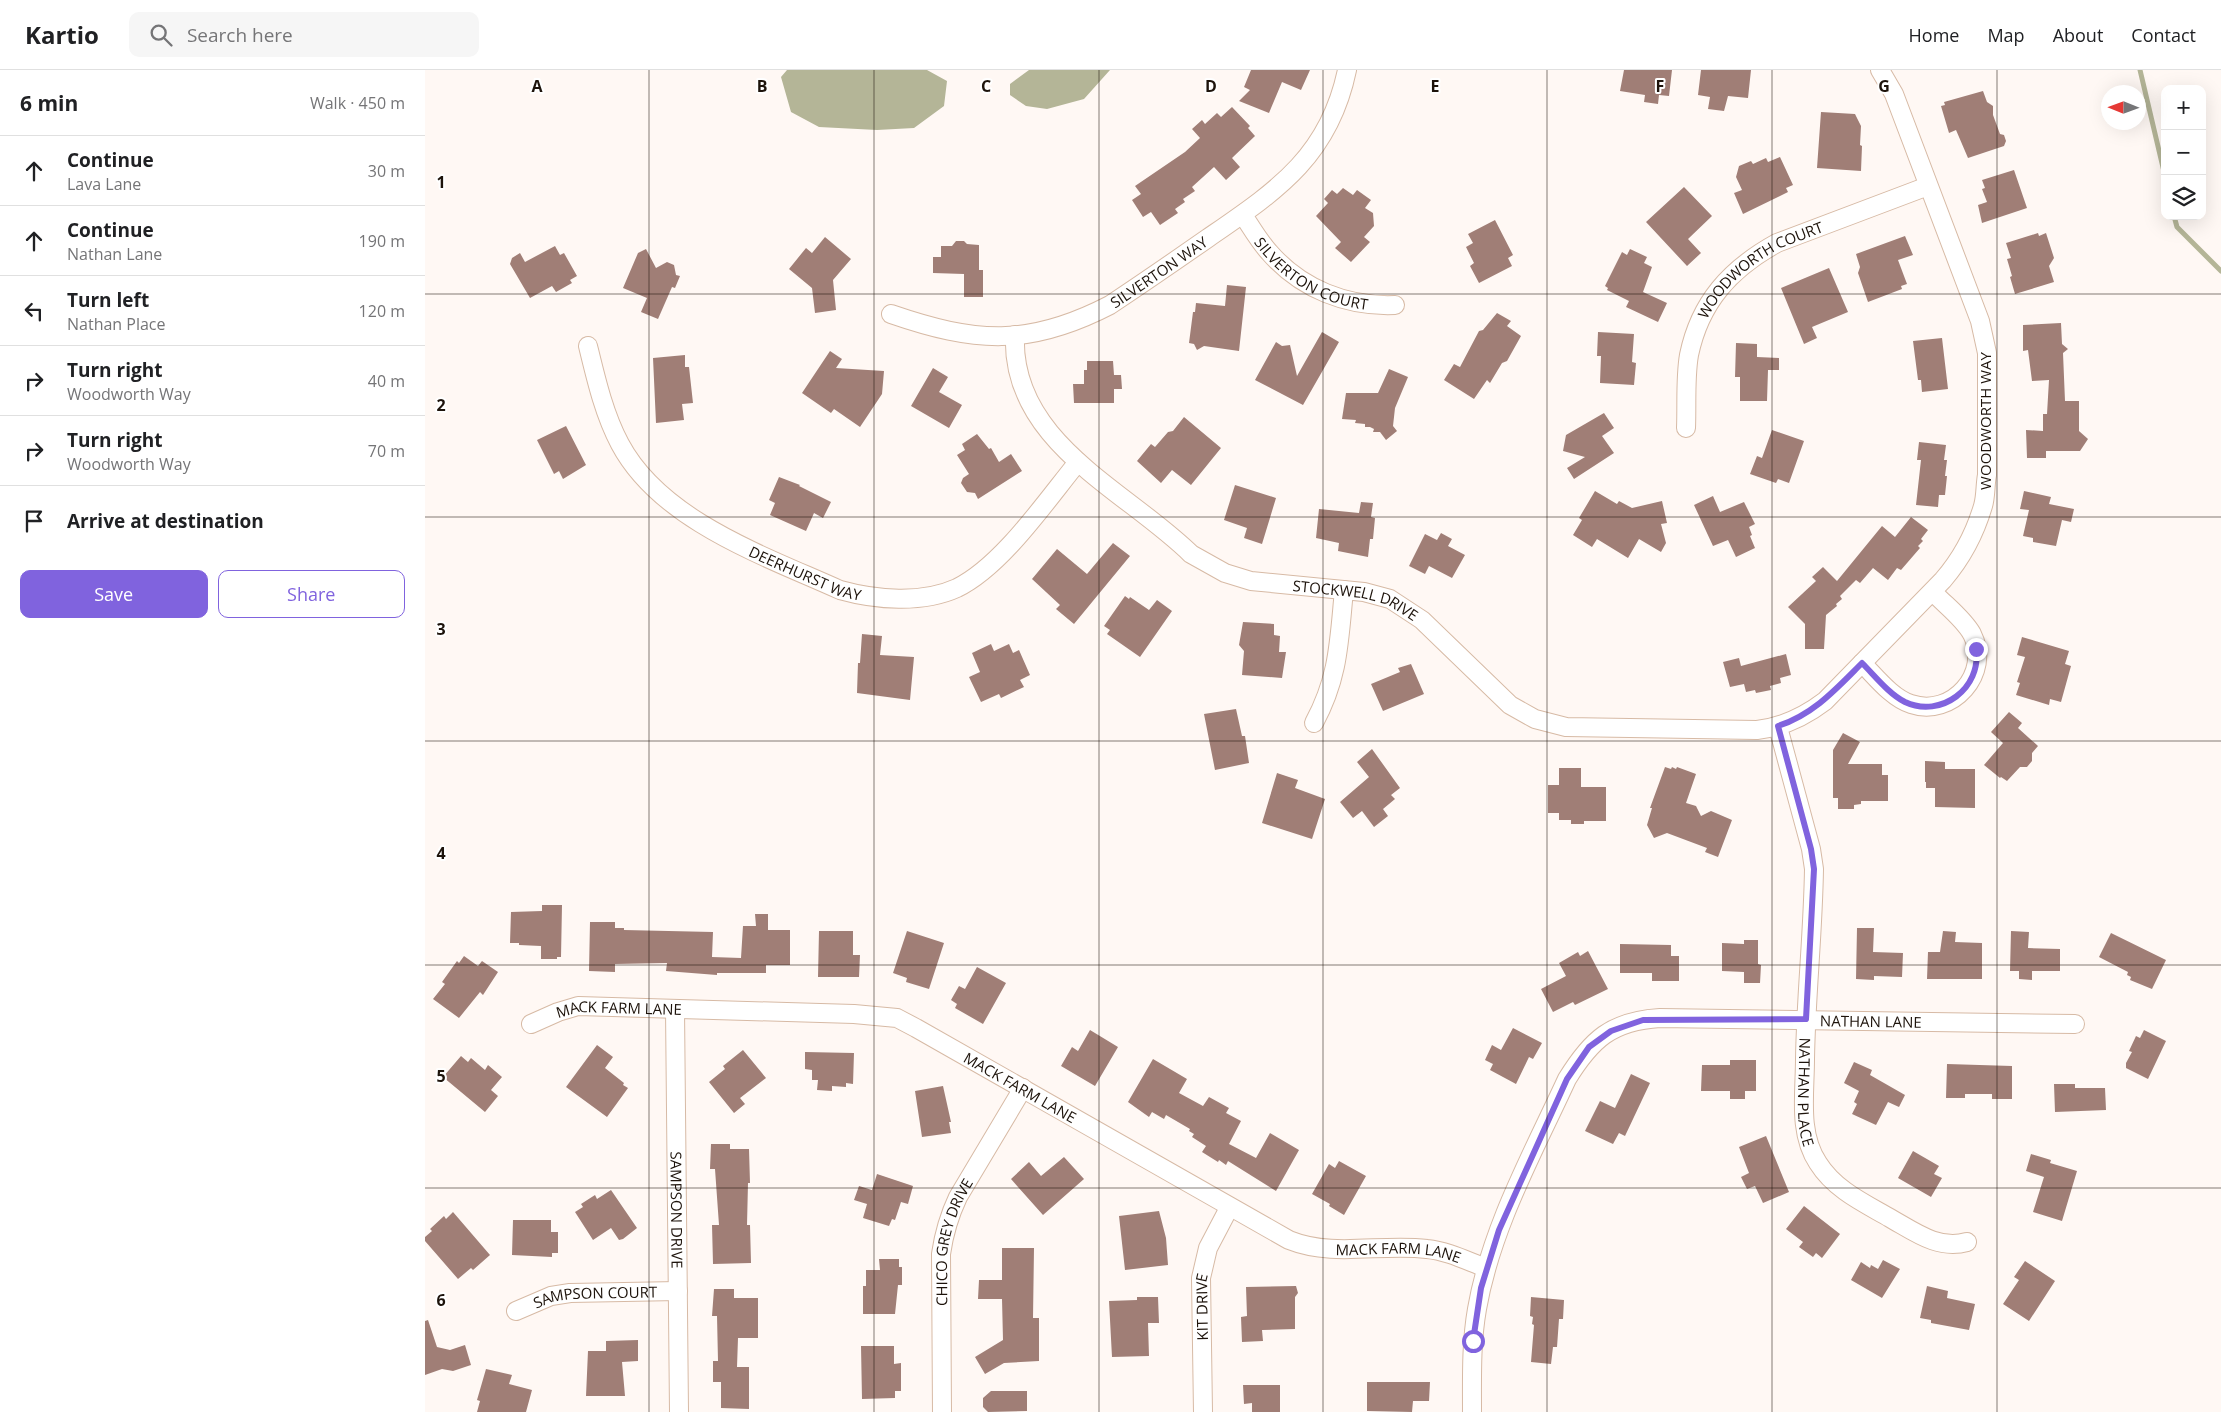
<!DOCTYPE html>
<html lang="en">
<head>
<meta charset="utf-8">
<style>
  :root { --surface:#fff; --page:#f6f6f6; --text:#202124; --muted:#757577; --line:#e0e0e0; --accent:#8063de }
  body { margin:0; font-family:"Open Sans",sans-serif; background:var(--page); color:var(--text) }
  .controls { position:absolute; right:15px; top:15px; display:grid; overflow:hidden; border-radius:10px; box-shadow:0 5px 20px #0002 }
  .controls button { width:45px; height:45px; display:grid; place-items:center; padding:0; border:0; border-bottom:1px solid var(--line); background:var(--surface); color:var(--text); font:25px sans-serif }
  .compass { position:absolute; left:1676px; top:15px; width:45px; height:45px; border-radius:50%; background:var(--surface); box-shadow:0 5px 20px #0002; rotate:271deg }
  .stop { position:absolute; width:15px; height:15px; margin:-11px; border:4px solid #8063de; border-radius:50%; background:#fff }
  .stop.end { background:#8063de; border-color:#fff; box-shadow:0 1px 5px #0008 }
  .list { margin:0; padding:0; list-style:none }
  h2 { display:flex; justify-content:space-between; align-items:center; height:65px; margin:0; padding:0 20px; font-size:21px }
  h2 small { font-size:16px; font-weight:400; color:var(--muted) }
  .list li { display:grid; grid-template-columns:32px 1fr auto; gap:15px; align-items:center; box-sizing:border-box; height:70px; padding:0 20px; border-top:1px solid var(--line) }
  .list b { display:block; font-size:19px; white-space:nowrap }
  .list p { margin:0; font-size:16px; white-space:nowrap; color:var(--muted) }
  .list em { font-size:16px; font-style:normal; color:var(--muted) }
  .actions { display:flex; gap:10px; padding:15px 20px }
  .actions a { flex:1; padding:11px 0; border:1px solid var(--accent); border-radius:10px; text-align:center; font-size:18px; color:var(--accent) }
  .actions .main { background:var(--accent); color:#fff }
  .icon { flex:none; width:28px; height:28px; fill:none; stroke:currentColor; stroke-width:2; stroke-linecap:round; stroke-linejoin:round }
  .map { position:relative; flex:none; width:1796px; height:1342px; overflow:hidden }
  header { display:flex; align-items:center; gap:30px; box-sizing:border-box; height:70px; padding:0 25px; background:var(--surface); border-bottom:1px solid var(--line) }
  header strong { font-size:24px }
  nav { display:flex; gap:28px; margin-inline-start:auto; font-size:18px }
  .search { width:350px; height:45px; background:var(--page); display:flex; align-items:center; gap:12px; box-sizing:border-box; padding:0 18px; border-radius:10px; color:var(--muted); font-size:19px }
  main { display:flex }
  aside { flex:1; background:var(--surface) }
  .map>svg:first-child { display:block }
  .water { fill:#b4b597 }
  .lines { fill:none; stroke-linecap:round; stroke-linejoin:round }
  .stream { stroke:#b4b597; stroke-width:5 }
  .building { fill:#a07e76 }
  .minor-casing { stroke:#d7baa5; stroke-width:20 }
  .minor { stroke:#fff; stroke-width:18 }
  .route { stroke:#8063de; stroke-width:6 }
  .grid { fill:none; stroke:#1d130b; stroke-width:1; stroke-opacity:0.55 }
  .labels { text-anchor:middle; dominant-baseline:central; stroke-width:4; stroke-linejoin:round; paint-order:stroke }
  .street-label { font-size:15px; fill:#1d130b; stroke:#fff }
  .grid-label { font-size:16px; text-anchor:middle; font-weight:bold; fill:#1d130b; stroke:#fff; stroke-width:4; stroke-linejoin:round; paint-order:stroke }
</style>
</head>
<body>
<header>
<strong>Kartio</strong>
<div class="search"><svg class="icon" aria-label="search" viewBox="0 0 24 24"><circle cx="10" cy="10" r="6"/><path d="M15 15l6 6"/></svg>Search here</div>
<nav><a>Home</a><a>Map</a><a>About</a><a>Contact</a></nav>
</header>
<main>
<aside>
<h2>6 min<small>Walk · 450 m</small></h2>
<ul class="list">
<li><svg class="icon" aria-label="ahead" viewBox="0 0 24 24"><path d="M12 20V5M6 11l6-6 6 6"/></svg><div><b>Continue</b><p>Lava Lane</p></div><em>30 m</em></li>
<li><svg class="icon" aria-label="ahead" viewBox="0 0 24 24"><path d="M12 20V5M6 11l6-6 6 6"/></svg><div><b>Continue</b><p>Nathan Lane</p></div><em>190 m</em></li>
<li><svg class="icon" aria-label="left" viewBox="0 0 24 24"><path d="M17 20v-9H6M10 6l-5 5 5 5"/></svg><div><b>Turn left</b><p>Nathan Place</p></div><em>120 m</em></li>
<li><svg class="icon" aria-label="right" viewBox="0 0 24 24"><path d="M7 20v-9h11M14 6l5 5-5 5"/></svg><div><b>Turn right</b><p>Woodworth Way</p></div><em>40 m</em></li>
<li><svg class="icon" aria-label="right" viewBox="0 0 24 24"><path d="M7 20v-9h11M14 6l5 5-5 5"/></svg><div><b>Turn right</b><p>Woodworth Way</p></div><em>70 m</em></li>
<li><svg class="icon" aria-label="arrive" viewBox="0 0 24 24"><path d="M6 21V4h12l-3 4 3 4H6"/></svg><div><b>Arrive at destination</b></div></li>
</ul>
<div class="actions"><a class="main">Save</a><a>Share</a></div>
</aside>
<div class="map">
<svg width="1796" height="1342" viewBox="0 0 1796 1342">
  <rect width="100%" height="100%" fill="#fff8f4"/>
  <path class="water" d="M362 0H502L522 11 519 36 489 58 452 60 394 57 366 42 356 7Z
    M604 0H685L659 29 622 39 601 36 585 25V14Z"/>
  <g class="lines">
    <path class="stream" d="M1715 0 1740 106
      M1749 146 1752 157 1796 201"/>
  </g>
  <path class="building" d="M826 0H885L876 20 857 12 844 43 814 31 825 20 819 17Z
    M1199 0H1247L1244 26 1234 25 1233 34 1219 32 1220 25 1195 21Z
    M1276 0H1326L1323 28 1303 26 1299 41 1283 39 1285 27 1273 25Z
    M1558 21 1562 32 1568 36V45L1575 64 1579 65 1581 71 1579 76 1543 88 1531 60 1524 63 1516 36 1520 35 1519 32Z
    M807 37 825 56 823 58 830 66 807 88 815 97 801 110 789 97 767 117 770 121 758 129 760 132 750 139 753 143 735 155 726 142 718 147 707 130 716 124 710 116 760 82 775 68 767 59 777 50 780 54 792 43 796 47Z
    M1396 42 1430 44 1436 56 1435 75 1437 76 1436 101 1392 98Z
    M1355 87 1368 115 1361 118 1363 122 1318 144 1309 123 1317 120 1311 107 1314 96 1326 91 1328 94 1341 88 1343 92Z
    M1589 100 1602 138 1557 153 1553 135 1562 132 1557 119 1560 118 1557 110Z
    M1259 117 1287 146 1263 169 1276 183 1262 196 1221 152Z
    M918 118 928 125 932 120 946 130 940 138 948 143 949 156 939 167 945 172 926 192 910 178 916 172 891 146 903 133 899 129 907 120 912 124Z
    M1070 150 1088 185 1083 188 1087 196 1054 213 1045 196 1049 193 1041 177 1048 173 1043 164Z
    M1613 163 1614 166 1621 163 1629 188 1624 196 1629 212 1590 224 1585 207 1587 206 1582 189 1586 188 1581 173Z
    M1480 166 1488 185 1473 190 1482 214 1476 216 1477 219 1443 232 1433 203 1435 197 1431 184Z
    M400 167 426 189 408 210 411 240 390 243 387 218 364 199 381 178 387 183Z
    M531 171H539L542 174 554 175V200H558V227H539V204L508 203V187H516V176H527Z
    M130 176 135 185 139 183 152 206 145 210 147 213 131 222 127 216 105 228 85 194 87 188 95 183 100 192Z
    M221 179 231 198 242 192 249 195 251 205 255 206 250 218 247 217 233 249 216 242 222 228 198 218 213 183Z
    M1205 179 1222 187 1219 193 1227 197 1218 222 1242 233 1233 252 1201 237 1204 231 1182 220 1183 218 1180 216 1197 182 1202 185Z
    M1404 198 1423 242 1387 257 1392 268 1379 274 1356 218Z
    M802 215 821 217 814 281 779 276 772 280 769 274 764 273 768 242H770L771 233 800 236Z
    M1072 243 1086 251 1082 256 1096 266 1082 291 1077 293 1065 313 1062 310 1049 329 1019 310 1029 294 1035 297 1054 261 1058 260Z
    M1636 253 1637 274 1643 279 1638 283 1640 331H1654V361L1663 369 1655 381H1621V388H1602L1601 360 1618 361V344H1622L1624 310 1607 311 1603 280 1598 281V255Z
    M897 262 914 272 878 335 830 310 851 272 857 276 865 275 872 306Z
    M1173 262 1209 264 1207 292 1211 293 1209 315 1175 313 1176 286H1172Z
    M1517 268 1523 319 1497 322 1496 310H1493L1488 271Z
    M1311 273 1332 274V287L1354 288V300H1343L1342 331H1315V307H1310Z
    M405 281 417 289 411 298 459 301 457 324 435 357 409 339 406 343 377 323Z
    M260 285V297H264L268 333 257 334 259 350 231 353 228 288Z
    M662 291H688L689 305H696L697 319H689V333H649L648 314H659V300H662Z
    M508 298 523 307 514 322 537 335 524 358 486 336Z
    M964 299 983 307 970 338 968 356 972 361 961 370 955 362H948L949 359 945 357H940V354L930 353 931 350 917 349 921 323H953Z
    M1179 343 1189 358 1177 366 1189 383 1149 409 1142 398 1160 387 1138 381 1141 365Z
    M759 347 796 378 766 415 747 400 736 413 712 391 726 374 730 377 743 362 748 361Z
    M141 356 161 395 138 409 134 401 129 404 112 370Z
    M1347 360 1379 371 1364 413 1353 409 1351 413 1325 404 1332 386 1337 388Z
    M552 364 564 379 566 378 574 392 586 384 597 401 553 429 550 423 542 422 536 413 538 408 544 404 532 385 540 380 537 374Z
    M1494 372 1521 375 1519 390H1522L1520 406H1522L1520 425H1514L1513 437 1491 435 1496 390H1492Z
    M354 407 375 415 374 416 406 432 398 448 389 443 381 461 345 445 350 433 344 430Z
    M810 415 851 428 837 474 819 468 822 458 799 450Z
    M1170 421 1192 434 1194 431 1207 438 1237 431 1242 453 1236 454 1241 473 1236 482 1214 469 1203 488 1172 469 1167 477 1148 465 1157 450 1154 448Z
    M1599 421 1626 427 1624 434 1649 439 1646 452 1637 450 1631 476 1608 472V468L1598 466 1604 440 1595 439Z
    M1288 426 1295 442 1319 432 1330 454 1324 457 1327 465 1325 466 1330 478 1311 487 1303 470 1288 476 1269 435Z
    M936 432 948 433 946 447 950 448 948 469H945L943 487 913 481 914 473 891 468 894 439 934 443Z
    M1486 447 1503 460 1496 469 1498 471 1493 476 1495 478 1476 500 1472 498 1463 510 1448 498 1435 513 1431 510 1415 526 1417 529 1411 534 1412 536 1401 545 1399 579H1380V554L1363 537 1391 511 1387 507 1398 497 1412 511 1457 456 1470 467Z
    M1016 463 1027 469 1023 476 1040 485 1027 508 1004 496 1000 504 984 496 1000 464 1012 470Z
    M688 473 705 486 649 554 631 539 635 535 607 509 632 479 662 504Z
    M700 526 704 529 705 527 724 540 732 530 747 541 715 587 682 564 685 560 679 556Z
    M818 552 849 554V565L855 566 854 582H861L857 608 817 605 819 581 814 575Z
    M437 564 457 566 455 585 489 587 485 630 432 623 433 593H435Z
    M1597 567 1644 581 1640 594 1646 596 1636 632 1625 629 1624 635 1591 625 1595 613 1592 612 1600 587 1592 585Z
    M566 574 569 581 584 574 588 583 594 580 605 605 595 610 599 617 576 628 574 624 556 632 544 607 555 602 547 583Z
    M1361 584 1366 605 1355 608 1356 613 1345 616 1346 620 1331 623 1330 620 1321 622 1319 614 1305 617 1298 592 1314 588 1316 596Z
    M986 594 999 624 958 641 946 614 975 602 973 598Z
    M811 639 817 666H820L824 693 790 700 779 644Z
    M1584 642 1597 653 1593 658 1613 676 1607 683V691L1602 697H1595L1582 711 1576 707 1575 708 1559 695 1578 673 1566 662Z
    M1418 663 1435 672 1423 694H1457V705H1463V731H1436V734L1429 735V739H1413V728H1408V680Z
    M947 679 975 718 966 725 970 729 958 739 963 746 949 757 937 741 928 748 915 732 944 707 932 692Z
    M1500 691 1520 692V699H1550V738L1510 737V718H1501V712H1500Z
    M1240 697 1246 699 1247 697 1251 699 1252 697 1271 704 1261 733 1271 736 1276 746 1286 741 1307 750 1293 787 1280 782 1282 778 1242 763 1229 768 1222 755 1227 738H1225Z
    M1134 698H1156V717H1181V751H1159V754H1146V750H1134V743H1123V715H1134Z
    M852 703 873 710 870 718 900 729 887 769 837 753Z
    M117 835H137L136 887H132V889H116V876L94 875V873H85L86 842 117 841Z
    M330 844H343V860H365V895H341V903H292V905L241 901 242 893 190 894V902L164 901 165 852H190V858H199V860L288 862 287 887 316 888 318 856H331Z
    M1432 858H1449L1448 882 1478 883 1477 907 1449 906V910L1431 909Z
    M394 861H428V885H435L434 907H393Z
    M482 861 519 873 504 919 481 912 482 908 468 903Z
    M1518 861 1531 862 1530 872 1557 873V909H1502L1503 882H1515Z
    M1586 861 1604 862 1603 878 1635 879V901H1607V910L1594 909V901H1585Z
    M1686 863 1741 890 1727 919 1705 910 1706 907 1702 905 1703 902 1674 887Z
    M1319 870H1333V894L1336 895 1335 913H1319V902L1297 901V873L1319 874Z
    M1195 874 1246 875V886H1254V911H1227V903H1195Z
    M1163 881 1183 919 1150 935 1148 932 1128 942 1116 919 1141 906 1134 893 1153 882 1155 886Z
    M39 886 53 896 57 891 73 902 58 925 55 922 34 948 8 929 20 914 17 912 32 891 34 893Z
    M552 897 581 913 558 954 530 938 532 934 526 930 534 916 540 919Z
    M1088 958 1117 973 1108 989 1104 987 1091 1014 1065 1000 1068 994 1060 990 1067 975 1076 980Z
    M665 960 693 977 670 1016 636 996 647 977 653 981Z
    M1719 960 1741 971 1723 1009 1701 998V993L1707 982 1704 981 1711 966 1715 968Z
    M172 975 188 987 180 998 199 1013 198 1015 203 1018 182 1047 141 1017Z
    M318 980 341 1008 315 1028 320 1034 309 1043 284 1012 300 999 298 996Z
    M380 982 429 983 428 1014 421 1013V1017L407 1016V1021L392 1020 393 1010H387V1000L380 999Z
    M36 986 43 992 46 988 60 1000 63 995 77 1007 66 1020 73 1026 60 1042 18 1007Z
    M728 989 762 1009 754 1023 778 1036 784 1027 804 1038 801 1043 816 1051 804 1074 831 1088 845 1063 874 1080 851 1121 803 1091 801 1095 794 1090 793 1092 777 1082 781 1076 767 1067 769 1064 764 1061 765 1059 741 1045 739 1049 727 1042 724 1047 703 1032Z
    M1305 990H1331V1021H1320V1029H1305V1021H1276L1277 995H1305Z
    M1429 992 1447 1000 1445 1005 1480 1025 1474 1037 1463 1032 1451 1055 1427 1044 1432 1034 1429 1032 1434 1021 1419 1013Z
    M1522 994 1587 996V1029H1567V1024H1540V1028H1521Z
    M1206 1004 1225 1013 1200 1066 1194 1063 1188 1074 1160 1061 1175 1031 1190 1038Z
    M1629 1014H1650V1018H1680L1681 1040 1630 1042Z
    M518 1016 526 1052H524L526 1063 497 1067 490 1021Z
    M1341 1066 1364 1122 1338 1133 1330 1116 1322 1119 1316 1107 1324 1103 1314 1077Z
    M286 1074H305V1079H324L325 1113H323L322 1155H325L326 1193 288 1194 287 1155H294L290 1099H285Z
    M1488 1081 1514 1096 1509 1104 1517 1108 1506 1127 1473 1108Z
    M1606 1084 1626 1090 1625 1093 1652 1101 1637 1151 1608 1142 1619 1107 1601 1101Z
    M639 1087 659 1109 618 1145 586 1109 604 1092 616 1106Z
    M914 1091 941 1106 919 1145 904 1136 905 1134 887 1124 904 1094 910 1098Z
    M452 1104 488 1116 483 1134 476 1132 470 1150 467 1149 464 1156 438 1148 442 1134 429 1130 434 1116 447 1120Z
    M186 1120 212 1158 198 1169 194 1170 186 1158 168 1170 150 1142 158 1137 156 1134 170 1125 172 1129Z
    M1379 1136 1415 1164 1397 1188 1391 1183 1388 1187 1374 1177 1378 1172 1361 1159Z
    M734 1141 741 1168 743 1195 700 1200 694 1146Z
    M28 1142 65 1185 48 1200 46 1198 33 1209 0 1171V1167L7 1161 5 1159 19 1146 21 1149Z
    M88 1150H126V1162H133V1183H127V1187L87 1185Z
    M577 1178H609L608 1248H614V1291L579 1293 560 1304 550 1287 578 1270 577 1229H553L554 1210H577Z
    M454 1189H474V1197H477V1215H473L470 1244H438V1216H441V1200H455Z
    M1458 1190 1475 1199 1457 1228 1426 1210 1436 1192 1445 1198 1446 1195 1453 1199Z
    M1600 1191 1630 1211 1604 1251 1578 1234 1594 1210 1589 1207Z
    M871 1216 873 1223 870 1227V1259L837 1260 838 1271 817 1272 816 1247 822 1246 821 1217Z
    M1502 1216 1523 1221 1522 1228 1550 1234 1544 1260 1506 1253V1250L1495 1248Z
    M289 1219H309V1228H333V1268H313L312 1297H324V1339L296 1338V1312H288V1291H293L292 1246H287Z
    M712 1227H733L734 1253H723L724 1286 687 1287 684 1231 712 1230Z
    M1106 1227 1139 1230 1138 1249H1134L1132 1277H1128L1126 1294 1106 1292 1109 1255 1107 1254 1108 1247 1105 1246Z
    M3 1250 12 1277 25 1280 40 1275 46 1295 28 1301 17 1299 0 1305V1251Z
    M213 1270V1291L197 1292 200 1326H161L163 1281H181V1271Z
    M436 1276H469V1294L476 1293V1321H470V1328L437 1329Z
    M61 1299 87 1305 84 1314 107 1320 101 1342H52L55 1331 52 1330Z
    M942 1312H1005L1004 1331H988L987 1342 942 1341Z
    M818 1315H855V1342H827V1333L819 1334Z
    M566 1321H602V1341L563 1342 558 1337V1328Z"/>
  <g class="lines">
    <defs>
      <g id="minor">
        <path id="s1" d="M818 145C826 157 834 171 844 182 876 219 922 237 970 235"/>
        <path id="s2" d="M466 244C550 273 604 277 685 235 718 213 750 191 783 168 851 121 904 87 922 0"/>
        <path id="s3" d="M590 265C585 372 701 420 766 484L800 503 826 511 939 522 965 529 997 550 1085 635 1110 649 1141 657 1332 660C1358 657 1379 647 1400 631L1518 510C1537 488 1550 463 1558 436 1561 426 1560 415 1562 405V283L1555 251 1469 24 1455 0"/>
        <path id="s4" d="M163 276C171 309 179 344 195 374 236 451 340 486 415 520 451 530 497 534 532 518 577 496 621 431 653 392"/>
        <path id="s5" d="M1261 358C1262 334 1260 308 1264 285 1275 232 1305 199 1352 173L1503 116"/>
        <path d="M1437 593C1451 607 1467 628 1486 634 1527 648 1567 603 1547 564 1538 548 1520 535 1508 522"/>
        <path d="M889 653C914 607 914 571 919 520"/>
        <path id="s6" d="M1353 657 1386 779 1389 799C1388 863 1381 926 1380 989 1380 1024 1373 1063 1393 1093 1410 1120 1439 1133 1465 1148 1490 1162 1513 1180 1542 1172"/>
        <path id="s7" d="M250 939 254 1342"/>
        <path id="s8" d="M106 954 133 942 153 936 429 944 472 948 491 958 864 1170C909 1188 956 1173 1002 1179 1023 1181 1042 1191 1061 1198"/>
        <path id="s9" d="M91 1241 126 1226 145 1223 253 1221"/>
        <path id="s10" d="M517 1342 516 1184C519 1163 524 1146 533 1127L598 1018"/>
        <path id="s11" d="M778 1342 776 1208 783 1178 804 1138"/>
        <path id="s12" d="M1047 1342C1047 1308 1046 1273 1052 1239 1066 1158 1108 1083 1142 1009 1166 970 1186 951 1235 948L1650 954"/>
      </g>
    </defs>
    <use href="#minor" class="minor-casing"/>
    <use href="#minor" class="minor"/>
  </g>
  <g class="lines">
    <path class="route" d="M1048 1271 1056 1218 1074 1160 1142 1009 1164 977 1186 961 1218 950 1381 949 1389 799 1386 779 1353 656C1389 644 1411 619 1437 593 1450 606 1464 624 1480 632 1516 649 1557 618 1551 579"/>
  </g>
  <path class="grid" d="M224 0V1342M449 0V1342M674 0V1342M898 0V1342M1122 0V1342M1347 0V1342M1572 0V1342M0 224H1796M0 447H1796M0 671H1796M0 895H1796M0 1118H1796"/>
  <g class="labels">
    <g class="street-label">
      <text stroke="none"><textPath href="#s1" startOffset="94">SILVERTON COURT</textPath></text>
      <text stroke="none"><textPath href="#s2" startOffset="286">SILVERTON WAY</textPath></text>
      <text stroke="none"><textPath href="#s5" startOffset="191">WOODWORTH COURT</textPath></text>
      <text transform="translate(1560 351) rotate(-90)">WOODWORTH WAY</text>
      <text stroke="none"><textPath href="#s4" startOffset="334">DEERHURST WAY</textPath></text>
      <text stroke="none"><textPath href="#s3" startOffset="466">STOCKWELL DRIVE</textPath></text>
      <text stroke="none"><textPath href="#s8" startOffset="91">MACK FARM LANE</textPath></text>
      <text stroke="none"><textPath href="#s12" startOffset="679">NATHAN LANE</textPath></text>
      <text stroke="none"><textPath href="#s8" startOffset="511">MACK FARM LANE</textPath></text>
      <text stroke="none"><textPath href="#s6" startOffset="370">NATHAN PLACE</textPath></text>
      <text stroke="none"><textPath href="#s7" startOffset="201">SAMPSON DRIVE</textPath></text>
      <text stroke="none"><textPath href="#s10" startOffset="172">CHICO GREY DRIVE</textPath></text>
      <text stroke="none"><textPath href="#s8" startOffset="931">MACK FARM LANE</textPath></text>
      <text stroke="none"><textPath href="#s9" startOffset="82">SAMPSON COURT</textPath></text>
      <text stroke="none"><textPath href="#s11" startOffset="105">KIT DRIVE</textPath></text>
    </g>
  </g>
  <g class="grid-label">
    <text x="112" y="22">A</text>
    <text x="337" y="22">B</text>
    <text x="561" y="22">C</text>
    <text x="786" y="22">D</text>
    <text x="1010" y="22">E</text>
    <text x="1235" y="22">F</text>
    <text x="1459" y="22">G</text>
    <text x="16" y="118">1</text>
    <text x="16" y="341">2</text>
    <text x="16" y="565">3</text>
    <text x="16" y="789">4</text>
    <text x="16" y="1012">5</text>
    <text x="16" y="1236">6</text>
  </g>
</svg>
<div class="controls">
<button>+</button>
<button>−</button>
<button><svg class="icon" aria-label="layers" viewBox="0 0 24 24"><path d="M12 4l9 5-9 5-9-5zM3 14l9 5 9-5"/></svg></button>
</div>
<svg class="compass" viewBox="-18 -18 36 36"><path d="M0-13l5 13h-10z" fill="#e53935"/><path d="M0 13l5-13h-10z" fill="#757577"/></svg>
<div class="stop" style="left:1048px;top:1271px"></div>
<div class="stop end" style="left:1551px;top:579px"></div>
</div>
</main>
</body>
</html>
